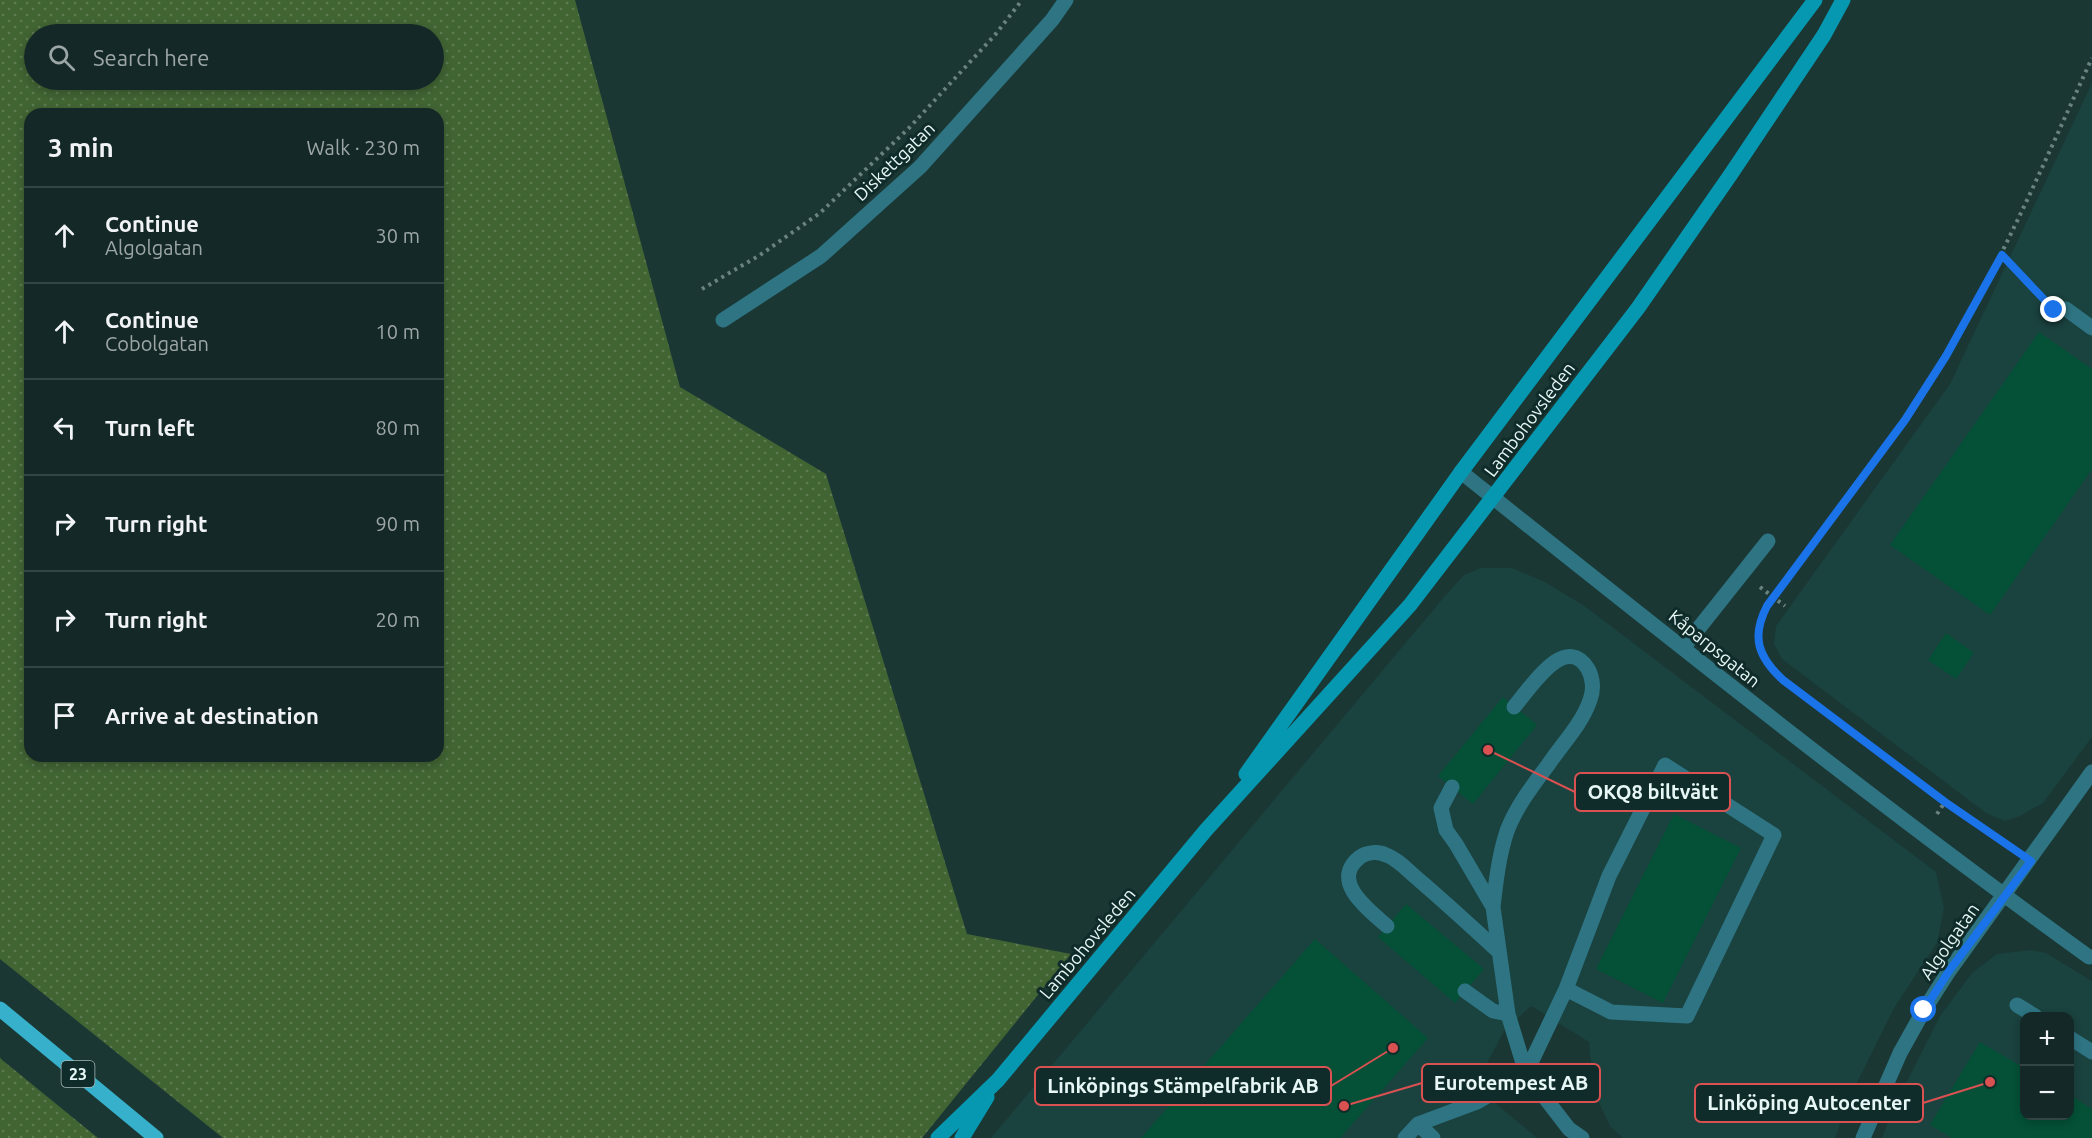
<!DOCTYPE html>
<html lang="en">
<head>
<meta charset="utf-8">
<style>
  :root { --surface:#142927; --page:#213533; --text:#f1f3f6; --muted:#9da6a7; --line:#334544 }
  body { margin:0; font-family:Ubuntu,sans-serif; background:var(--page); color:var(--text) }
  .controls { position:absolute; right:18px; bottom:18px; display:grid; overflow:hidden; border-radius:12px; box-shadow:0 3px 9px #0003 }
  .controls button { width:54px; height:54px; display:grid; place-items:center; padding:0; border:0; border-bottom:2px solid var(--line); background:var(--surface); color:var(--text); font:30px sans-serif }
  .stop { position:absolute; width:18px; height:18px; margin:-14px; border:4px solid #1a73e8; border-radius:50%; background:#fff }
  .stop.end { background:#1a73e8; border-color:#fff; box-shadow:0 2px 6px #0008 }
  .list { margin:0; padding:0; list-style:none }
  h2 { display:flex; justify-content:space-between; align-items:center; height:78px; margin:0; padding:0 24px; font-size:26px }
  h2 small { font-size:20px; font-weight:400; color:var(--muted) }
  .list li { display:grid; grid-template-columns:39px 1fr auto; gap:18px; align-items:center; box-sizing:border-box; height:96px; padding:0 24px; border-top:2px solid var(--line) }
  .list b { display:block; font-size:22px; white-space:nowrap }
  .list p { margin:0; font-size:20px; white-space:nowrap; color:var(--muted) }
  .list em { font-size:20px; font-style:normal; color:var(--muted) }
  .icon { flex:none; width:33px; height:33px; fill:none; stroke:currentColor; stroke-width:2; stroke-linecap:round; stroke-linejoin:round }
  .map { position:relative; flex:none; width:2092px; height:1138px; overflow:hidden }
  .search { position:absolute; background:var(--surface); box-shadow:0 3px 9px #0003; left:24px; top:24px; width:420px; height:66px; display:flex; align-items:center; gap:15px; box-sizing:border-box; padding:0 21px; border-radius:33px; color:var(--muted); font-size:22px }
  .panel { position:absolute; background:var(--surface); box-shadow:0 3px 9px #0003; left:24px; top:108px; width:420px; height:654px; border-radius:18px }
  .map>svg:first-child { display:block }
  .built { fill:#1a423f; fill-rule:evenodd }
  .grass { fill:url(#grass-dots); fill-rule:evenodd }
  .building { fill:#045137 }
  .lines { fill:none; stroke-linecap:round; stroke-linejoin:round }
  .path { stroke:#6a8280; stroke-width:4; stroke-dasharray:3 4.5; stroke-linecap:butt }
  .lane { stroke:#2e7483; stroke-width:15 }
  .street { stroke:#2e7483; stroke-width:15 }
  .secondary { stroke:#0698b1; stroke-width:15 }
  .primary { stroke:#37b1cb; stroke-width:15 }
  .route { stroke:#1a73e8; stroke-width:8 }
  .labels { text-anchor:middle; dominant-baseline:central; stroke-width:6; stroke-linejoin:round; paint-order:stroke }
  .shield { fill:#0f2c2a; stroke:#a6bab8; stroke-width:1.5 }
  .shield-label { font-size:16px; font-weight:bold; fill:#e6f7f5 }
  .street-label { font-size:18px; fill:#e6f7f5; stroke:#0f2c2a }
  .leader { fill:none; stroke:#d95151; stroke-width:2 }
  .callout-dot { fill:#d95151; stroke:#0f2c2a; stroke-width:2 }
  .callout { fill:#0f2c2a; stroke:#d95151; stroke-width:2 }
  .callout-label { font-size:20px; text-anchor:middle; font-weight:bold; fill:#e6f7f5 }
</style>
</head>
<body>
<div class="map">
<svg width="2092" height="1138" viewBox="0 0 2092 1138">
  <defs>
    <pattern id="grass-dots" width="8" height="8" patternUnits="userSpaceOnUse" patternTransform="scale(1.5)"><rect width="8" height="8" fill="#416433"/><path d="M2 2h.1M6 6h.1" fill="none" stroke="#5c7b51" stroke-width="1.8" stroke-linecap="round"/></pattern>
  </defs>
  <rect width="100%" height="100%" fill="#1a3734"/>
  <path class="built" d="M2092 83V737L2043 803 2020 816 2005 821 1986 813 1782 659 1774 644 1776 626 1950 384Z
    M1481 568H1512L1545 582 1583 605 1936 872 1944 908 1937 943 1894 1008 1848 1101 1835 1138H1623L1610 1126 1594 1092 1589 1042 1531 1006 1504 1031 1475 1086 1537 1138H991L1444 597 1464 575Z
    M2031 950 2046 953 2092 981V1138H1882L1894 1107 1940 1016 1972 973 1997 954ZM2024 1016H2070V1116H2024Z"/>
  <path class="grass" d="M0 0H575L680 387 826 474 967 934 1071 954 922 1138H223L0 959ZM34 34H434V80H34ZM30 114H438V756H30Z
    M0 1057 1 1059 98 1138H0Z"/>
  <path class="building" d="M2039 332 2092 369V469L1990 615 1890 545Z
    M1946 633 1974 653 1956 679 1928 660Z
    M1503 697 1537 725 1473 804 1438 776Z
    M1674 814 1741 848 1663 1003 1596 969Z
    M1406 904 1484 969 1455 1003 1378 937Z
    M1315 939 1428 1038 1340 1138H1141Z
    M1980 1042 2024 1068V1116H2070V1095L2092 1109V1138H1952L1930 1125Z"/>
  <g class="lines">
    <path class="path" d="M2002 255 2045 300
      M702 289 760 255 820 213 909 128 995 35 1022 0
      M1760 587 1785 606
      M1937 814 1945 802
      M2011 847 1945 802 1783 680C1758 657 1751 638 1767 606 1827 523 1894 444 1946 355 2003 260 2046 158 2092 58"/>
    <path class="lane" d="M2066 309 2092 328
      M1452 787 1441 808 1446 830 1456 844 1493 907C1496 881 1499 855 1507 831 1516 807 1533 785 1548 765 1562 744 1582 724 1590 700 1594 690 1593 678 1588 669 1565 631 1529 690 1514 707
      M1493 907 1508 1014 1526 1073
      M1387 926C1369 910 1329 881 1360 857 1367 852 1378 851 1386 855 1398 859 1409 872 1419 880 1446 903 1472 927 1498 951
      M1465 991 1493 1011 1508 1014
      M2017 1005 2035 1016
      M2070 1038 2092 1052
      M1418 1124 1433 1138
      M1405 1138 1418 1124 1477 1102 1526 1073 1566 989 1609 876 1665 765 1774 835 1687 1016 1611 1012 1566 989"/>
    <path class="street" d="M723 320 821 256 920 167 1052 20 1066 0
      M1461 472C1668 637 1874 802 2089 957
      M1683 648 1768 541
      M1526 1073 1569 1129 1582 1138
      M1863 1138 1900 1053 1924 1010 1949 971 2092 772"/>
    <path class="secondary" d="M1246 774 1461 472 1815 0
      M938 1138 998 1080 1206 830 1410 605 1638 308 1731 174 1824 35 1843 0
      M962 1138 987 1097"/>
    <path class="primary" d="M0 1009 156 1138"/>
  </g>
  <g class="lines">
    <path class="route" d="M1924 1010 1949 971 2031 861 1945 802 1783 680C1758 657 1751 637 1767 606L1905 420 1946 356 2002 255 2054 310"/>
  </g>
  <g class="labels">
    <rect class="shield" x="61.5" y="1061" width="33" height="26" rx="4.5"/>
    <g class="shield-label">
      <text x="78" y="1074">23</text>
    </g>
    <g class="street-label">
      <text transform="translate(894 161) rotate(-44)">Diskettgatan</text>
      <text transform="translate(1529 419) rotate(-53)">Lambohovsleden</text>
      <text transform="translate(1715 648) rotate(39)">Kåparpsgatan</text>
      <text transform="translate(1949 941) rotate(-55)">Algolgatan</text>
      <text transform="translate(1087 943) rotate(-50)">Lambohovsleden</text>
    </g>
  </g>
  <path class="leader" d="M1488 750L1575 792M1344 1106L1422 1083M1393 1048L1331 1086M1990 1082L1923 1103"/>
  <g class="callout-dot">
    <circle cx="1488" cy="750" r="6"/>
    <circle cx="1344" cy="1106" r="6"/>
    <circle cx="1393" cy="1048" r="6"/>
    <circle cx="1990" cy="1082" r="6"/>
  </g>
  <g class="callout">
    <rect x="1575" y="773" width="155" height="38" rx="6"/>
    <rect x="1422" y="1064" width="178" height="38" rx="6"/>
    <rect x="1035" y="1067" width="296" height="38" rx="6"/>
    <rect x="1695" y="1084" width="228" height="38" rx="6"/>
  </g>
  <g class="callout-label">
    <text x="1653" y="799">OKQ8 biltvätt</text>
    <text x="1511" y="1090">Eurotempest AB</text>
    <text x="1183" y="1093">Linköpings Stämpelfabrik AB</text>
    <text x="1809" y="1110">Linköping Autocenter</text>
  </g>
</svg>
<div class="controls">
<button>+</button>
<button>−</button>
</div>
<div class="stop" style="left:1924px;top:1010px"></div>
<div class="stop end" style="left:2054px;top:310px"></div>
<div class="search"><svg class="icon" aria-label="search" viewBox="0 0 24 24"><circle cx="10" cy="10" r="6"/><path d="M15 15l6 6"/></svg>Search here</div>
<section class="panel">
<h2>3 min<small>Walk · 230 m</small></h2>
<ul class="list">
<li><svg class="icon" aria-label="ahead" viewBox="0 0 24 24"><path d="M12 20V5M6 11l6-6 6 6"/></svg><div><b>Continue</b><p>Algolgatan</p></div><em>30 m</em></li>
<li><svg class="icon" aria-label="ahead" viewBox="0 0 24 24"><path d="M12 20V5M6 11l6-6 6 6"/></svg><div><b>Continue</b><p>Cobolgatan</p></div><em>10 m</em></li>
<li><svg class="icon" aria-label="left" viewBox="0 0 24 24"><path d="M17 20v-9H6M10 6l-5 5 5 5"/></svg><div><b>Turn left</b></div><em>80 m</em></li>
<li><svg class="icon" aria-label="right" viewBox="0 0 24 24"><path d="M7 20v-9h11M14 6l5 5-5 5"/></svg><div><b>Turn right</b></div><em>90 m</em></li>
<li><svg class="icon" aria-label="right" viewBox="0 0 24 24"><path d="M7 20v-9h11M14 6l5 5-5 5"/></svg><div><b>Turn right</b></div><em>20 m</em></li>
<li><svg class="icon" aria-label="arrive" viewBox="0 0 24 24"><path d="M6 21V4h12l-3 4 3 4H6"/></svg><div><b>Arrive at destination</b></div></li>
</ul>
</section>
</div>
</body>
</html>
